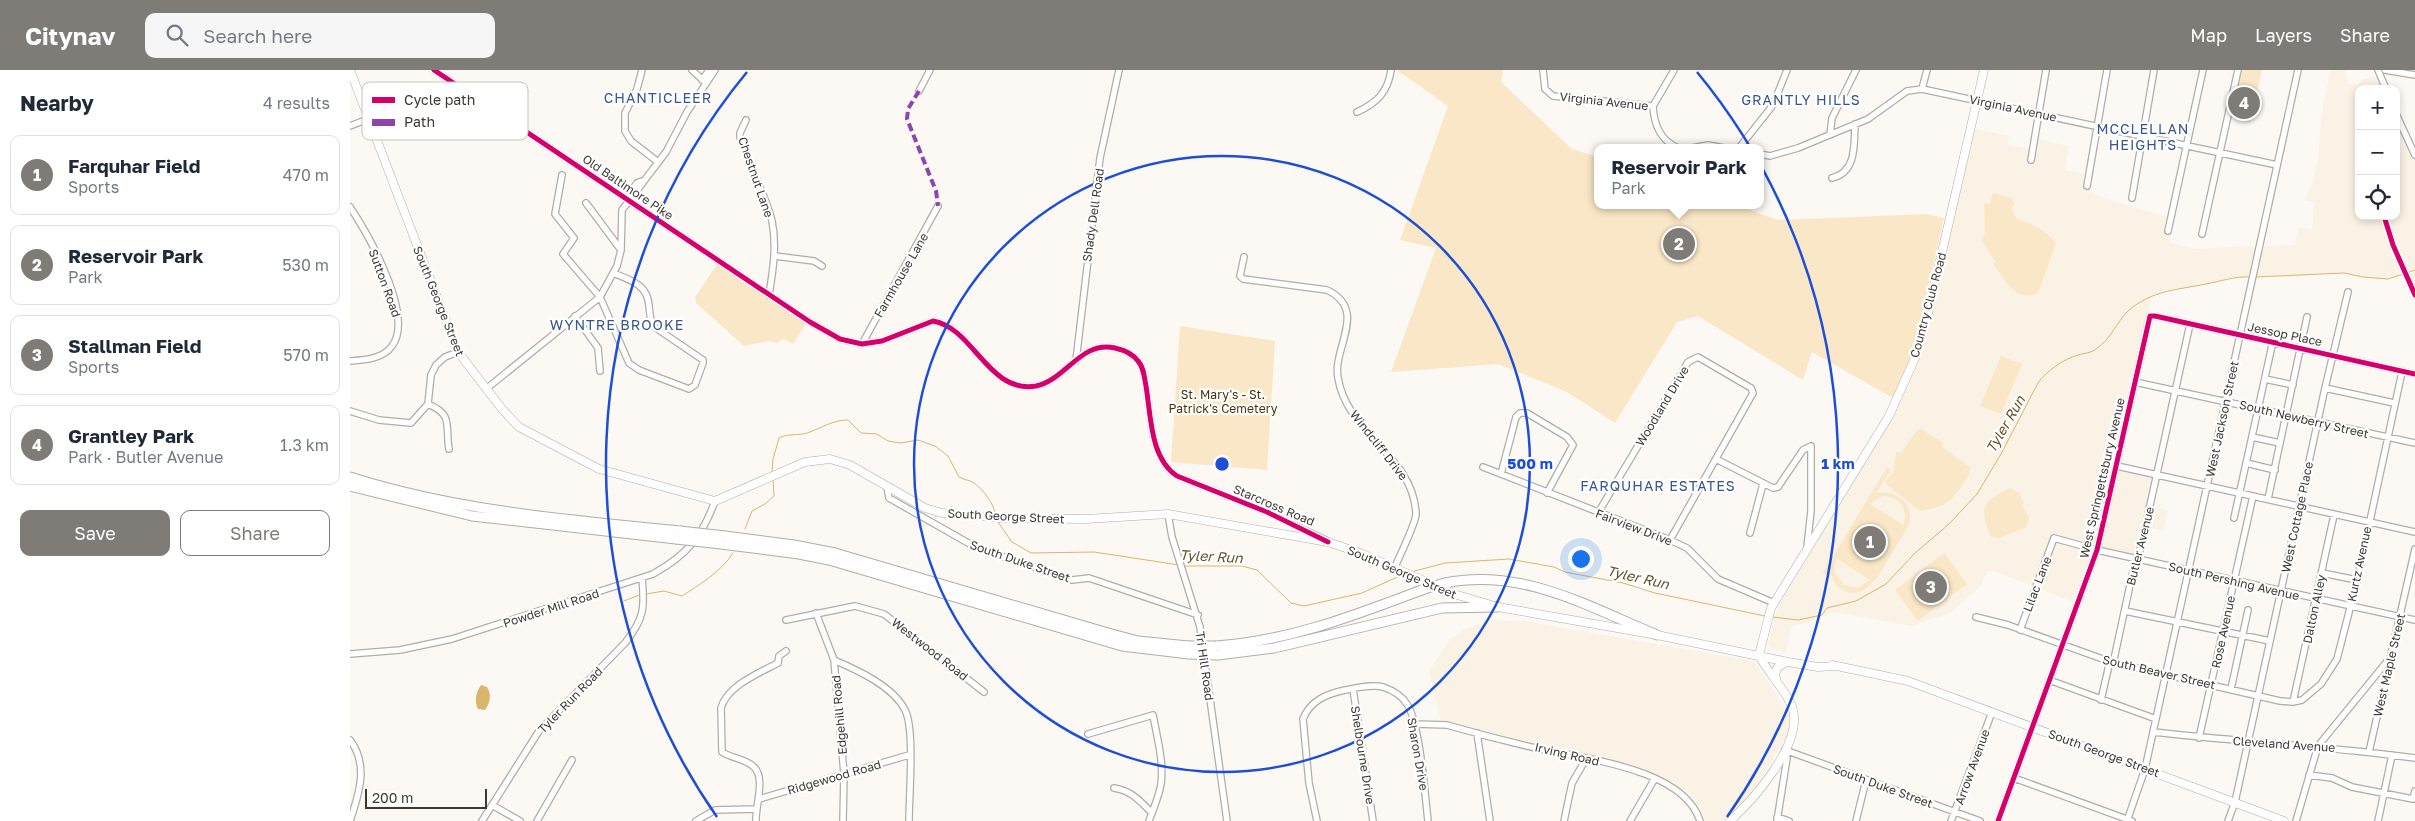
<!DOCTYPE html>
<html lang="en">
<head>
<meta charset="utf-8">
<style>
  :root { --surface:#fff; --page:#f6f6f7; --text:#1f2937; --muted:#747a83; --line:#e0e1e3; --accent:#7f7c77 }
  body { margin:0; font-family:"Golos Text",sans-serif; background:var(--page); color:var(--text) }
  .controls { position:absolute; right:15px; top:15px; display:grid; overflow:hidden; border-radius:10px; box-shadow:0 2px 8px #0003 }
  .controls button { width:45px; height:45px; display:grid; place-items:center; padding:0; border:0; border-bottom:1px solid var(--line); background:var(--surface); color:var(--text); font:25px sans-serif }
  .scale { position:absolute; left:15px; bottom:12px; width:122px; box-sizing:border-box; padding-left:5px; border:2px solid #3c3933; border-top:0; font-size:14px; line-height:18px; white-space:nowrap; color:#3c3933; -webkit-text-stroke:4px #fff; paint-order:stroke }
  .you { position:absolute; left:1230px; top:488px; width:18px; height:18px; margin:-12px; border:4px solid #fff; border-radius:50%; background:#1a73e8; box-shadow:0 0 0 8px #1a73e833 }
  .badge { display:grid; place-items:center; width:32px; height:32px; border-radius:50%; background:var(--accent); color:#fff; font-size:16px; font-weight:700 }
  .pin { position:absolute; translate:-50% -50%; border:2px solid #fff; box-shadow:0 1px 5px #0006 }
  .popup { position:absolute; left:1244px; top:74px; width:170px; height:65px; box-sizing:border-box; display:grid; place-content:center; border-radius:10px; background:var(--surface); filter:drop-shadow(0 1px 4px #0005); font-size:16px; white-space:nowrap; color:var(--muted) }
  .popup b { font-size:19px; color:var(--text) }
  .popup::after { content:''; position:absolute; left:50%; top:100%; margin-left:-10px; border:10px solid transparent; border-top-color:var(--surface) }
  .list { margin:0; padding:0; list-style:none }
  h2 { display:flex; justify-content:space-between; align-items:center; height:65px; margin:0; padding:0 20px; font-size:21px }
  h2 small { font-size:16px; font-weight:400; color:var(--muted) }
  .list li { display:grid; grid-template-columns:32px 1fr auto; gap:15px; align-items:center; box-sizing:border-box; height:80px; margin:0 10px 10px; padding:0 10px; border:1px solid var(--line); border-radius:10px }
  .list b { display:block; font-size:19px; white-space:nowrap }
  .list p { margin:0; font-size:16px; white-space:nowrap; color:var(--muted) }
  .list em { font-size:16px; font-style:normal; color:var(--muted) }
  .actions { display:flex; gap:10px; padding:15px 20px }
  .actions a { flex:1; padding:11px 0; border:1px solid var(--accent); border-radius:10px; text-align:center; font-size:18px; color:var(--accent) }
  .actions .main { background:var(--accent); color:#fff }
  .icon { flex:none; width:28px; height:28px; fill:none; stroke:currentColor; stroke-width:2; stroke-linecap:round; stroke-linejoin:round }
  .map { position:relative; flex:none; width:2065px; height:751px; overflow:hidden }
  header { display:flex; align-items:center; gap:30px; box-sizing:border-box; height:70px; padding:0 25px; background:var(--accent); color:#fff }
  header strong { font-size:24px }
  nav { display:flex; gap:28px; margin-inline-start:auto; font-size:18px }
  .search { width:350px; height:45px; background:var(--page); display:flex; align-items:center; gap:12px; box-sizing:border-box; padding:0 18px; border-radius:10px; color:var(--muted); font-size:19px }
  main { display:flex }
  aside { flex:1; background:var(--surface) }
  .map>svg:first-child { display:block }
  .built { fill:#faf2e5 }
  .green { fill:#fae7c7; fill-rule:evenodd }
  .water { fill:#dab56c }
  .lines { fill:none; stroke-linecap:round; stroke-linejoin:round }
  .stream { stroke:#dab56c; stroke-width:1 }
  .minor-casing { stroke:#b0ada9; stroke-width:8 }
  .major-casing { stroke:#b0ada9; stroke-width:9 }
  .highway-casing { stroke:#b0ada9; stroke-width:11 }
  .minor { stroke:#fffefe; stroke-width:5.5 }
  .major { stroke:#fffefe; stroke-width:8 }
  .highway { stroke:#fffefe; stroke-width:9 }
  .highway-bridge-casing { stroke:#b0ada9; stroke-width:11; stroke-linecap:butt }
  .highway-bridge { stroke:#fffefe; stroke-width:9 }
  .quiet { stroke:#8e44ad; stroke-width:4; stroke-dasharray:8 4; stroke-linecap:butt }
  .cycleway-casing { stroke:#fff; stroke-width:8 }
  .cycleway { stroke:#d6006c; stroke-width:5 }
  .ring { fill:none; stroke:#1d4ed8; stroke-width:2.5 }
  .labels { text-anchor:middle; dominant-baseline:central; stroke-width:4.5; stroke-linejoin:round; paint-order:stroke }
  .street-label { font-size:12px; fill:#3c3933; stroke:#fff }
  .park-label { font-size:12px; fill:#49350a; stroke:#fff }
  .neighbourhood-label { font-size:14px; letter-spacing:1px; fill:#36568e; stroke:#fff }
  .water-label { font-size:14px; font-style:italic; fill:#665028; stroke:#fff }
  .key { fill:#fff; stroke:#c4c4c2; stroke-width:1 }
  .key-label { font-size:14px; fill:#3c3933 }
  .centre { fill:#1d4ed8; stroke:#fff; stroke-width:2.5 }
  .ring-label { font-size:15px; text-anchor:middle; font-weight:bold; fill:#1d4ed8; stroke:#fff; stroke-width:4.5; stroke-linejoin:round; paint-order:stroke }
</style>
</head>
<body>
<header>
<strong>Citynav</strong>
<div class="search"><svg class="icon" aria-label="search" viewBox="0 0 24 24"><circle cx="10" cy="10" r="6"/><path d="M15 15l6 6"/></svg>Search here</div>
<nav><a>Map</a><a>Layers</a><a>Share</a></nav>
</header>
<main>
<aside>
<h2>Nearby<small>4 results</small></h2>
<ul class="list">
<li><span class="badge">1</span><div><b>Farquhar Field</b><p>Sports</p></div><em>470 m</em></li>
<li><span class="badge">2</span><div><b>Reservoir Park</b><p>Park</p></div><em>530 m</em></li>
<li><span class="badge">3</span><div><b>Stallman Field</b><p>Sports</p></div><em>570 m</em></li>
<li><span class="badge">4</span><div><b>Grantley Park</b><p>Park · Butler Avenue</p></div><em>1.3 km</em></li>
</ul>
<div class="actions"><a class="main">Save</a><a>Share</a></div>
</aside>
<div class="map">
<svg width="2065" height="751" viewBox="0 0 2065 751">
  <rect width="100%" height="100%" fill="#fcf9f5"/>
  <path class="built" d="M1980 0H1995L1998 14 2008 15 2012 10 2028 6 2033 19H2009V146H2046V48L2065 89V225L2055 204 2029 209 1994 203 1942 207H1881L1855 215 1822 219 1802 225 1784 305 1781 307 1761 399 1803 408 1798 435 1818 440 1813 461 1793 456 1786 485 1744 475 1723 532 1644 501H1638L1629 518 1600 543 1561 556 1484 542 1456 553 1442 555 1436 582 1421 579 1418 574 1427 539 1540 351 1565 298 1579 253 1625 59 1659 66 1658 75 1682 79 1684 68 1719 76 1715 100 1734 103 1733 116 1749 126 1816 147 1814 160 1822 162 1819 172 1844 179 1898 176 1914 181 1915 176 1945 175 1949 157 1962 159 1964 132 1954 130 1963 113 1968 89 1971 49Z
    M1144 550 1174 551 1404 591 1437 641 1439 647 1437 666 1408 714 1382 744 1374 751H1355L1351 739 1337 721 1316 709 1288 700 1092 655 1079 601 1100 569 1117 558Z"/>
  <path class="green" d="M1047 0H1153L1151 12 1222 79 1248 87V135H1386L1428 150 1577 144 1594 148 1566 274 1543 328 1462 282 1453 310 1348 246 1327 252 1265 353 1217 322 1148 294 1041 302 1086 178 1050 170 1098 36Z
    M1890 0H1912L1900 53 1880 46Z
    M1643 123 1662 128 1664 133 1662 139 1667 149C1681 153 1698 161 1706 174L1688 223C1666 234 1654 208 1643 194L1646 192 1632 171 1635 163 1634 136 1635 133 1640 134Z
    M368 193 457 252 443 274 433 269 427 273 418 271 394 276 346 233 345 227Z
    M830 256 925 271 917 400 821 392Z
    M1651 286 1672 294 1651 344 1630 336Z
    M1568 359H1571L1592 372 1593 378 1621 398C1618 401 1620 404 1617 408 1602 431 1597 437 1570 441L1537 415 1536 411 1544 401 1546 382 1551 383Z
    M1537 397 1541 400 1526 423C1542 420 1562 429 1560 449 1558 460 1549 470 1544 480 1533 496 1521 530 1495 521 1486 517 1482 509 1480 500L1476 505 1473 503ZM1532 426C1549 425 1559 439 1553 455L1520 434ZM1486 489H1487L1520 510 1507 518 1494 515 1484 502Z
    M1660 418 1669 423 1674 433 1672 435 1679 448 1676 457 1649 468 1641 467C1629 438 1631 432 1660 418Z
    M1594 483 1617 514 1568 551 1545 520Z"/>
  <path class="water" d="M131 615 137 617C142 625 140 633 135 640L128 639C124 631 126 622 131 615Z"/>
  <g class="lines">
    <path class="stream" d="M1905 207 1994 203 2013 207 2038 209 2065 200
      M422 402 423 389 429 368C438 363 448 366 457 363 472 358 482 350 498 350L511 363 527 364 538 371 551 373 568 370 585 376 598 386 609 407C614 410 620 410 624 413 633 420 643 432 645 443
      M648 452 662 472 681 483 744 482 829 495
      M395 459 402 441 415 434 424 426 423 409
      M833 496H892L907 500 941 533 954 536 1012 523 1052 505
      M1061 502 1095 493 1159 489 1204 497 1215 502 1273 513 1305 523 1415 546
      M296 524 314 521 332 526C349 515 372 501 383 483
      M274 531 292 524
      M1422 547 1448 550 1472 545 1477 538 1506 531 1536 514 1564 484 1599 454 1627 424 1651 384 1688 313C1696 301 1714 289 1728 285 1735 283 1741 283 1746 279 1761 269 1766 253 1778 241 1802 220 1827 220 1856 214 1872 211 1885 206 1901 207"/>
    <defs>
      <path id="minor" d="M84 0 460 252 490 269 512 274 532 271 583 251C624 258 638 324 686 316 716 310 731 270 765 278 774 280 782 283 788 291 794 298 794 306 796 316 801 346 800 388 827 406L917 442 976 470
        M292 0 287 19 275 43V61L281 71 308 92
        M342 0 356 13
        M1193 0 1195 19 1203 26 1303 36C1304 55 1310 70 1328 78
        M2028 0 2036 19
        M2035 0 2065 5
        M352 10 359 0
        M1572 19 1577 0
        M569 21 580 0
        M1303 36 1324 0
        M1007 42C1027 33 1038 22 1041 0
        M2046 44 2065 85
        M396 50 390 63V67C399 96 415 122 422 151 427 176 423 200 419 225
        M0 56 18 49
        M1480 65 1482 48 1506 0
        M1342 78 1358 75 1374 78
        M1389 78 1423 35 1437 0
        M1410 84 1420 86 1448 78 1518 49 1557 21 1572 19 1927 95
        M1681 90 1696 0
        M212 105 205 144 224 168 213 184 250 227 279 293 289 300 339 319 345 315 353 293V290L303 256C300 250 300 244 299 236 298 215 281 210 263 203
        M1482 108C1507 102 1504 74 1505 54
        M1737 116 1757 0
        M276 128 287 113 292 111
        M1782 128 1804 0
        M236 133 271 180
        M0 137C18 164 65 246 42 276 33 289 15 290 0 291
        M1818 161 1853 0
        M1852 164 1888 0
        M425 186 464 191 472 196
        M894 187 890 206 893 209 977 220C1019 240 982 278 988 308 997 364 1064 386 1066 444 1066 453 1049 487 1045 497
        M225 246 248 278 250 301
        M512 274 588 136
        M726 291 750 88 769 0
        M1915 309 1943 315
        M1785 312 2065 373
        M1975 318 2044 333
        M136 319 250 227 267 196 271 180 272 140 316 82 337 42 365 0
        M78 334C104 345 95 356 99 379
        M0 341 29 350 61 353 78 334 81 305 86 295 95 287 108 282
        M1902 367 1930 373
        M1366 389 1423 418 1428 417 1453 380 1461 376V441L1457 477
        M1896 393 1925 400
        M1767 396 2065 462
        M1133 397 1320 470 1337 478 1368 509 1424 533
        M1151 404 1166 347 1170 343H1177L1217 367 1223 375 1197 423
        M537 417 539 428 627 478 722 510 739 508 848 545
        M1918 429 1957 247
        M1248 443 1338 292 1348 287 1401 318 1403 323 1320 470
        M818 444 822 467 850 557 877 751
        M1884 448 1923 271
        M1400 463 1413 414
        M1972 503 2007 510
        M1775 541 1920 571
        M466 543 484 590 494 704 493 751
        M1626 547 1658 555 1761 592 1930 631 1943 632 1952 630 1971 614 1987 589 2007 511 2052 302
        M436 550 505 536 534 544 634 622
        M1670 560 1704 468 1747 480 2065 550
        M0 584 50 580 102 569 303 504C337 485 352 467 365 431
        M484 590C507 600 543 616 555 640 565 659 559 726 559 751
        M1699 610 1806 649
        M1003 619 1023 751
        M1881 619 1898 540
        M1751 630 1759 595 1764 589 1785 492 1789 485 1840 254
        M1943 632 1984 445
        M1065 654 1097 655C1128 664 1159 672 1190 679 1236 689 1334 699 1350 751
        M1803 662C1890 672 1978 676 2065 688
        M1127 663 1140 751
        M738 664 803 645C807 667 814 692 811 714 809 727 803 739 799 751
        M1849 668 1903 426
        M0 670C19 695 9 724 0 751
        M1435 680 1630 751
        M2019 682 2065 479
        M1959 705 1982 708 2002 717 2063 729 2065 721
        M1664 708 1782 751
        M764 718C782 721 789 730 802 743
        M409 729 559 685
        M142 735 170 751
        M1427 747 1439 751
        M132 751 189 661 275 573C294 549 295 538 292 508
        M187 751 222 690
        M346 751 365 740 405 739
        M406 751C405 737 416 708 404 697 396 689 381 688 372 682L371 638C377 616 409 603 428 593L429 586 436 581
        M967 751 959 713 953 649C960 631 976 624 995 620 1006 618 1021 614 1033 617 1042 620 1052 626 1057 634 1070 654 1075 725 1078 751
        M1214 751 1222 713 1236 689
        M1280 751 1304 710
        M1427 751 1437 688 1435 680
        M1506 751 1516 710
        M1601 751 1642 642
        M1648 751 1747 480 1800 246H1805L2065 304
        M1777 751 1795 699 1948 0
        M1878 751 1885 732 1975 318 1998 222
        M1946 751 1968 676 2039 589
        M2028 751 2042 685"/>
      <path id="major" d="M0 0 108 282 152 339 169 357 249 399 365 431 455 392 480 389 500 395 575 438 592 443 651 448 736 449 818 444 978 472 1013 484 1104 524 1148 537 1307 565 1438 592 1468 597 1485 596
        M1409 585 1421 538 1539 346 1565 288 1578 243 1634 0
        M1482 595 1558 611 1934 751
        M1427 612 1425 605 1427 598 1436 592
        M1380 751C1404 729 1452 675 1443 640 1439 623 1417 603 1409 585"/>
      <path id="highway" d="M0 407C107 441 219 450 330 461
        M0 416 122 446 326 469
        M375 466 444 475 485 483 758 563 788 571 838 576
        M371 474 449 484 479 490 772 576 839 584
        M1095 513C1171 497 1239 537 1307 565
        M866 576C941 571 1008 544 1077 518
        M868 585 924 578 1092 538 1148 537"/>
    </defs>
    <use href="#minor" class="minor-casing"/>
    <use href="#major" class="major-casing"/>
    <use href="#highway" class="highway-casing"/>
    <use href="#minor" class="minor"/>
    <use href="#major" class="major"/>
    <use href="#highway" class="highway"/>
    <defs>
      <path id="highway-bridge" d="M330 461 375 466
        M326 469 371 474
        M1077 518 1095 513
        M838 576H866
        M839 584 868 585"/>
    </defs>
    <use href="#highway-bridge" class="highway-bridge-casing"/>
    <use href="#highway-bridge" class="highway-bridge"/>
    <path class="quiet" d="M569 21 558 39 557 49 586 121 588 136"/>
    <defs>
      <path id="cycleway" d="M84 0 460 252 490 269 512 274 532 271 583 251C624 258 638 324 686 316 716 310 731 270 765 278 774 280 782 283 788 291 794 298 794 306 796 316 801 346 800 388 827 406L917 442 978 472
        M2034 146 2043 175 2065 225
        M1648 751 1747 480 1800 246H1805L2065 304"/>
    </defs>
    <use href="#cycleway" class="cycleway-casing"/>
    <use href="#cycleway" class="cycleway"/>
  </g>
  <g class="ring">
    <circle cx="872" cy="394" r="308"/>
    <path d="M367 747A616 616 0 0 1 397 2M1347 2A616 616 0 0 1 1377 747"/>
  </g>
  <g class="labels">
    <g class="street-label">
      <text transform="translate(1254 31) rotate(6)">Virginia Avenue</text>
      <text transform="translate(1663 38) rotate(12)">Virginia Avenue</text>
      <text transform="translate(406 107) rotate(71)">Chestnut Lane</text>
      <text transform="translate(278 117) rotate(34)">Old Baltimore Pike</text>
      <text transform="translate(743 145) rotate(-82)">Shady Dell Road</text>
      <text transform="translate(551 205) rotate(-60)">Farmhouse Lane</text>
      <text transform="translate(35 213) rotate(70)">Sutton Road</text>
      <text transform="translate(89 231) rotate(68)">South George Street</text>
      <text transform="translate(1578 235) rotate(-75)">Country Club Road</text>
      <text transform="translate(1935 264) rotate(12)">Jessop Place</text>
      <text transform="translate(1312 336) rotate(-59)">Woodland Drive</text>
      <text transform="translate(1872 349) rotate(-78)">West Jackson Street</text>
      <text transform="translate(1954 349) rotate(13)">South Newberry Street</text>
      <text transform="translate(1029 375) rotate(52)">Windcliff Drive</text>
      <text transform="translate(1752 408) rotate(-77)">West Springettsbury Avenue</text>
      <text transform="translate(924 435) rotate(23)">Starcross Road</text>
      <text transform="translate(656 446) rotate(3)">South George Street</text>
      <text transform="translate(1947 447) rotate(-78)">West Cottage Place</text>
      <text transform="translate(1284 457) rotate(21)">Fairview Drive</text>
      <text transform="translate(1790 476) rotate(-76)">Butler Avenue</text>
      <text transform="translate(670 491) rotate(19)">South Duke Street</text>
      <text transform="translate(2009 494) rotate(-78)">Kurtz Avenue</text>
      <text transform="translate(1052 502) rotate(23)">South George Street</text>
      <text transform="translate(1884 511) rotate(13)">South Pershing Avenue</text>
      <text transform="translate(1687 514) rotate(-69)">Lilac Lane</text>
      <text transform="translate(201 538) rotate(-18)">Powder Mill Road</text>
      <text transform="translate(1964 539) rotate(-78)">Dalton Alley</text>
      <text transform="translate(1873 562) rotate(-78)">Rose Avenue</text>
      <text transform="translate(580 579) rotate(38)">Westwood Road</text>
      <text transform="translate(2039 595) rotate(-77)">West Maple Street</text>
      <text transform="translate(855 596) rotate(82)">Tri Hill Road</text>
      <text transform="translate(1809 602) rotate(13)">South Beaver Street</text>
      <text transform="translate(220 630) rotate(-46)">Tyler Run Road</text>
      <text transform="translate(489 645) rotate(-95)">Edgehill Road</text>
      <text transform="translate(1934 674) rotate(4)">Cleveland Avenue</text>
      <text transform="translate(1754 683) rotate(20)">South George Street</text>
      <text transform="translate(1068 684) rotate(80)">Sharon Drive</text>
      <text transform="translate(1217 684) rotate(13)">Irving Road</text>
      <text transform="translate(1013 685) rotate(81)">Shelbourne Drive</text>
      <text transform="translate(1622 697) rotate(-70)">Arrow Avenue</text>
      <text transform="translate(484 707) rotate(-16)">Ridgewood Road</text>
      <text transform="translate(1533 716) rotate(20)">South Duke Street</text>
    </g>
    <g class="park-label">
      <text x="873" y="324">St. Mary's - St.<tspan x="873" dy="14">Patrick's Cemetery</tspan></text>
    </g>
    <g class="neighbourhood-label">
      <text x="308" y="27">CHANTICLEER</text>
      <text x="1451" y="29">GRANTLY HILLS</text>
      <text x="1793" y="58">MCCLELLAN<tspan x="1793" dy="16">HEIGHTS</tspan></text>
      <text x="267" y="254">WYNTRE BROOKE</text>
      <text x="1308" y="415">FARQUHAR ESTATES</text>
    </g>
    <g class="water-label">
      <text transform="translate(1655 354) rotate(-60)">Tyler Run</text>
      <text transform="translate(861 486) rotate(3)">Tyler Run</text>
      <text transform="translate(1288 507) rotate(13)">Tyler Run</text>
    </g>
  </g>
  <rect x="12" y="12" width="166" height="58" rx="8" class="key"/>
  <rect x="22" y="27" width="23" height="6" fill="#d6006c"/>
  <rect x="22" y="49" width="23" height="7" fill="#8e44ad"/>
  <g class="key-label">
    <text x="54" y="35">Cycle path</text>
    <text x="54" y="57">Path</text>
  </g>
  <circle cx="872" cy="394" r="8" class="centre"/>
  <g class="ring-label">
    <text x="1180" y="399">500 m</text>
    <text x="1488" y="399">1 km</text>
  </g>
</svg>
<div class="controls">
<button>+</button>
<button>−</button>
<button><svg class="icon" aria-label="locate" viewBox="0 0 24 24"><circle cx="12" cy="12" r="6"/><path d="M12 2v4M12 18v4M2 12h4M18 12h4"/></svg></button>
</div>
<div class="scale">200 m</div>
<div class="you"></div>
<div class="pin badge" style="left:1520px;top:472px">1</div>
<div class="pin badge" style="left:1329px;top:174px">2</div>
<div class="popup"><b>Reservoir Park</b>Park</div>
<div class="pin badge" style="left:1581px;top:517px">3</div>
<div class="pin badge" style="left:1894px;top:33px">4</div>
</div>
</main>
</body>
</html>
